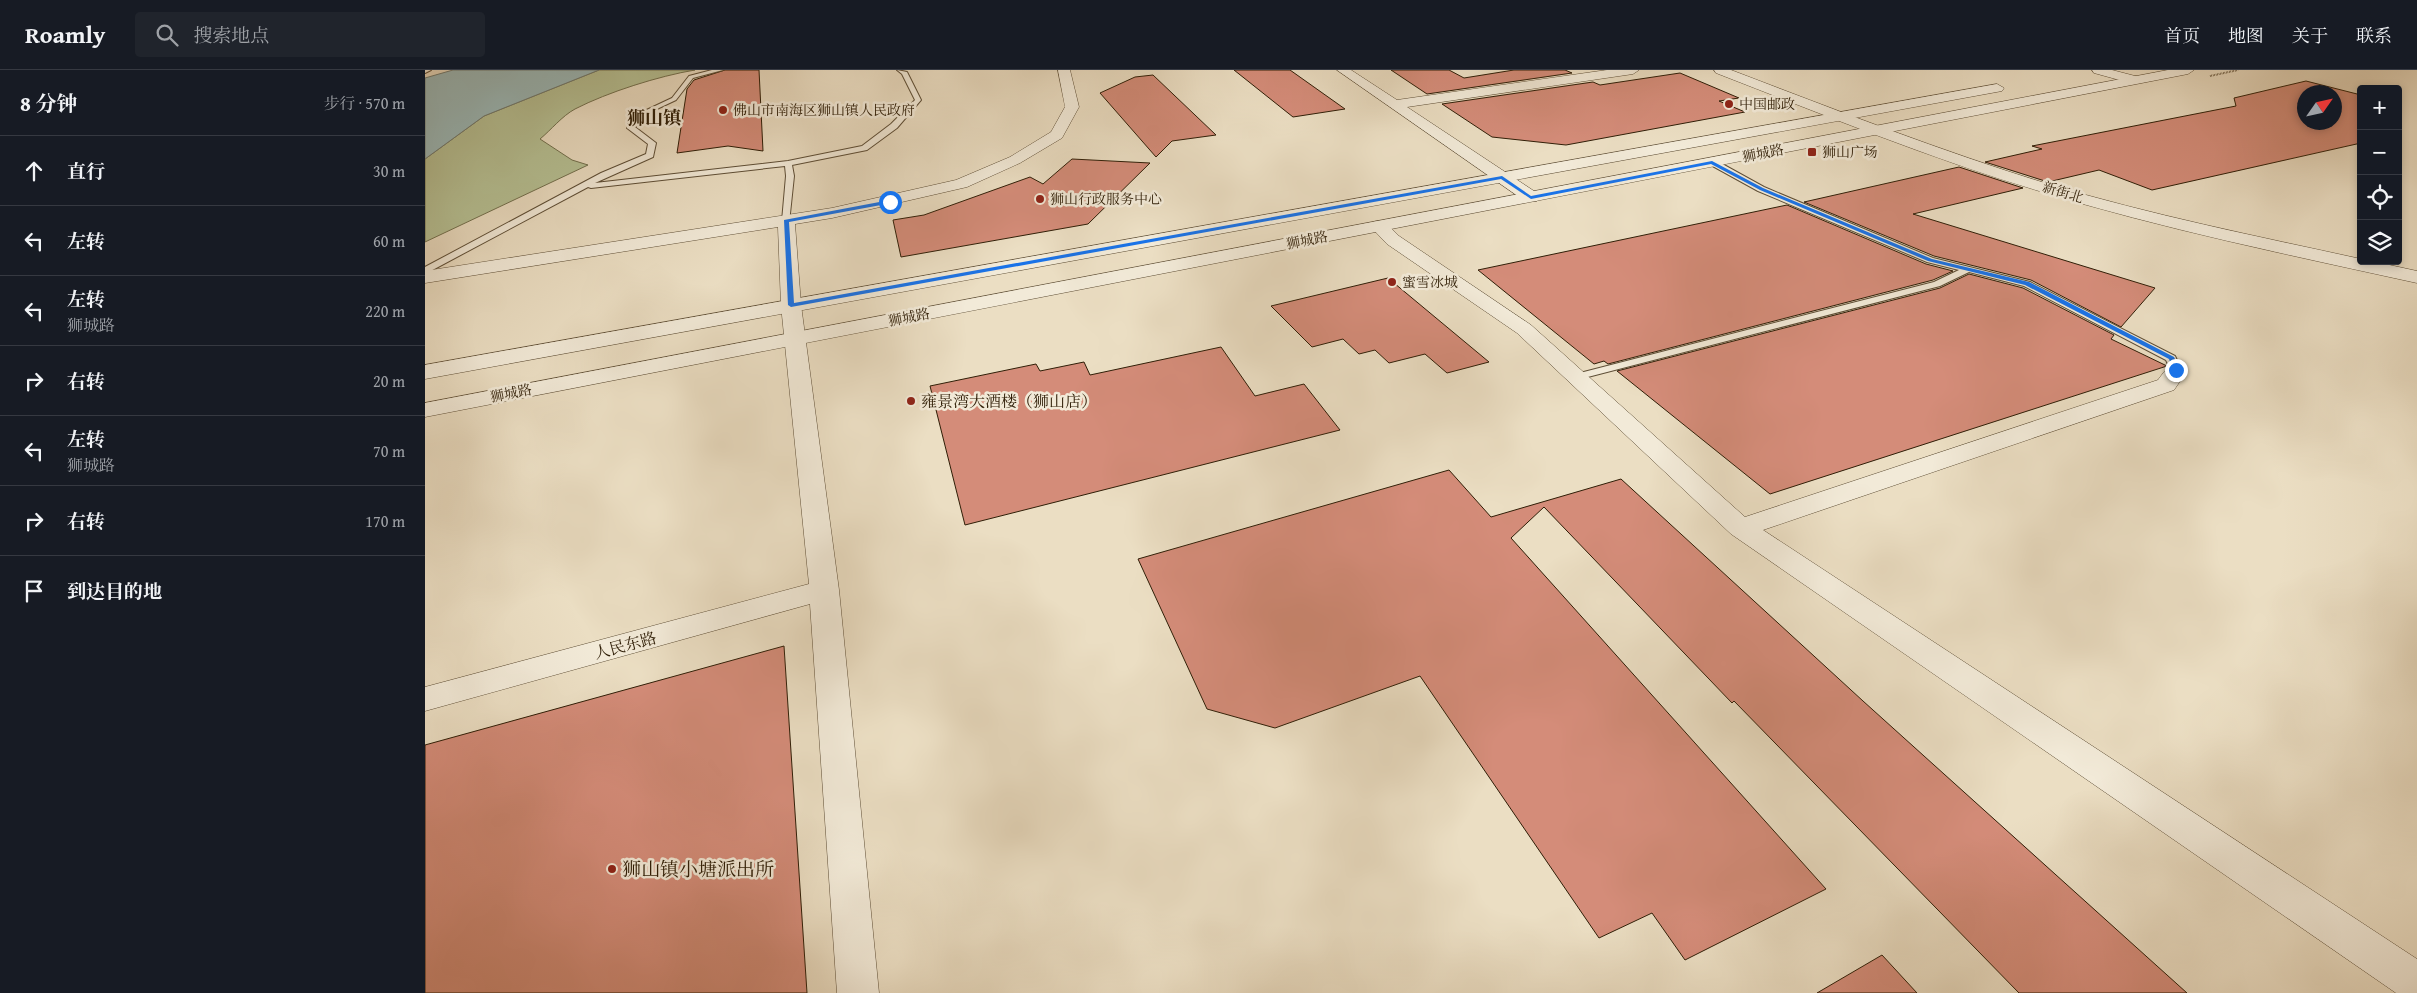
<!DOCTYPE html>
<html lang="zh">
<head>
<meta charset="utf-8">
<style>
  :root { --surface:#171b24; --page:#20242c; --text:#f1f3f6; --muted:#9ea1a6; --line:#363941 }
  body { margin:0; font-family:"Gentium Book Plus","Noto Serif SC",serif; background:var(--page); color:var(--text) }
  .controls { position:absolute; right:15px; top:15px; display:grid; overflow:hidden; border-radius:5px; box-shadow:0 2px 8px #0003 }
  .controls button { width:45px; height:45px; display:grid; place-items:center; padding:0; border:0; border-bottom:1px solid var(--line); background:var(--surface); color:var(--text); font:25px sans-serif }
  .compass { position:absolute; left:1872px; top:15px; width:45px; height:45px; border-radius:50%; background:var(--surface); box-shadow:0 2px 8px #0003; rotate:56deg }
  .stop { position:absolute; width:15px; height:15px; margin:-11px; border:4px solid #1a73e8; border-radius:50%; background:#fff }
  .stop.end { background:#1a73e8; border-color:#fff; box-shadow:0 1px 5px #0008 }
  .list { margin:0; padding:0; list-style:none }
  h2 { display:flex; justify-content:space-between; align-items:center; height:65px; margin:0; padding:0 20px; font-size:21px }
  h2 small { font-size:16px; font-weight:400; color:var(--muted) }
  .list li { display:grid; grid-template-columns:32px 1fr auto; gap:15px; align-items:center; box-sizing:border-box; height:70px; padding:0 20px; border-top:1px solid var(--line) }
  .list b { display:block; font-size:19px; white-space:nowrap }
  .list p { margin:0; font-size:16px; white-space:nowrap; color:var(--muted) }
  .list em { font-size:16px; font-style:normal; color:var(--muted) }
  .icon { flex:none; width:28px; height:28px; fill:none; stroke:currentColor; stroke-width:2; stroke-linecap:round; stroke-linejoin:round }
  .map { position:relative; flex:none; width:1992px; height:923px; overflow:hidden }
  header { display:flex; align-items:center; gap:30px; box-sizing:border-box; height:70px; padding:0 25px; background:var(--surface); border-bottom:1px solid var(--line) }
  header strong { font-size:24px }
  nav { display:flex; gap:28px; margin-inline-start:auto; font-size:18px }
  .search { width:350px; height:45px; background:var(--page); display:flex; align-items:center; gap:12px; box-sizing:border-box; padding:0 18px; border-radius:5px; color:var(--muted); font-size:19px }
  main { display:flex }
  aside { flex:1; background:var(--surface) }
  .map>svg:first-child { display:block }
  .green { fill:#b6c195; stroke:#72704e }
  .water { fill:#9bbbbc; stroke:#707c74 }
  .building { fill:#d48c79; stroke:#2f1e07; fill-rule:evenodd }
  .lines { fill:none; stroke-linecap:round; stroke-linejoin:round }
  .service-casing { stroke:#5e4e36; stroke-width:2 }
  .minor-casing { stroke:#5e4e36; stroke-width:1 }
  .tertiary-casing { stroke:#5e4e36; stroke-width:1 }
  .path { stroke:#2f1e07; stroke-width:2; stroke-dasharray:0.5 1; stroke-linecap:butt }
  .service { fill:#f2ead8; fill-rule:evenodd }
  .minor { fill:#f2ead8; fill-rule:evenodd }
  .tertiary { fill:#f2ead8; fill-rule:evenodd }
  .route { fill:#1a73e8 }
  .poi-dot { fill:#8f2418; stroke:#f2ead8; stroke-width:2 }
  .labels { text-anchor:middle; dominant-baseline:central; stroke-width:5; stroke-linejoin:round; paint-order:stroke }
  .far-poi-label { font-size:14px; fill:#2f1e07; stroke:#f2ead8; text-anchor:start }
  .far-street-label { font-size:14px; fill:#2f1e07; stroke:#f2ead8 }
  .poi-label { font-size:16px; fill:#2f1e07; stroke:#f2ead8; text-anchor:start }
  .street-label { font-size:16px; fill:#2f1e07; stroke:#f2ead8 }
  .far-district-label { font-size:18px; font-weight:bold; fill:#2f1e07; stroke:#f2ead8 }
  .near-poi-label { font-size:19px; fill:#2f1e07; stroke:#f2ead8; text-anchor:start }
</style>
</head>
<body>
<header>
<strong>Roamly</strong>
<div class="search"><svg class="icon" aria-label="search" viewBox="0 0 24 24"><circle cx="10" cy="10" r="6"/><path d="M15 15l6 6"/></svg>搜索地点</div>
<nav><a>首页</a><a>地图</a><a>关于</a><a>联系</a></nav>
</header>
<main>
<aside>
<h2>8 分钟<small>步行 · 570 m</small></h2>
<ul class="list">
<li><svg class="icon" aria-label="ahead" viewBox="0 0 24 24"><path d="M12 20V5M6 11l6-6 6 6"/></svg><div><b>直行</b></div><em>30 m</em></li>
<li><svg class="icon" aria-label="left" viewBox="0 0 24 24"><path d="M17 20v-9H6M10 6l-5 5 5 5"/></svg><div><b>左转</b></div><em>60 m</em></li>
<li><svg class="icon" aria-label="left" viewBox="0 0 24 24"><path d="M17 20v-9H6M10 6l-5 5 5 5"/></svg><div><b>左转</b><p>狮城路</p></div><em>220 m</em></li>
<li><svg class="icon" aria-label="right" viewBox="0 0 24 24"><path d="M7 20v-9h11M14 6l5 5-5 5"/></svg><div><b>右转</b></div><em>20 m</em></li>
<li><svg class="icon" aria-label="left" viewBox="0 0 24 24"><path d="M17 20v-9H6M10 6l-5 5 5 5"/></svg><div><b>左转</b><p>狮城路</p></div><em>70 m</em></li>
<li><svg class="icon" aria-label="right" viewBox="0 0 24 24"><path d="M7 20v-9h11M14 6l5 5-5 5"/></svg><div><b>右转</b></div><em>170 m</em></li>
<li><svg class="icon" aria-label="arrive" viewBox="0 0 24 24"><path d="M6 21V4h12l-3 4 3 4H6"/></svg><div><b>到达目的地</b></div></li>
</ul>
</aside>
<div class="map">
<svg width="1992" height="923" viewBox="0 0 1992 923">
  <rect width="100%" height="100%" fill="#ebdec3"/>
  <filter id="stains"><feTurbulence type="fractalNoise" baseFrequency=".004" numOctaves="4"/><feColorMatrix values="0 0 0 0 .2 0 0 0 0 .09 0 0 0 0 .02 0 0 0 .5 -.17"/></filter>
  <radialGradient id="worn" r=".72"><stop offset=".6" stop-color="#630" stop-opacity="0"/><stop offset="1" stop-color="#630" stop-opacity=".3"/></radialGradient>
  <path class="green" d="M174 0H270C234 6 183 22 150 39 137 46 126 60 115 69L147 90 163 95 0 172V89L59 46Z"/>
  <path class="water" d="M28 0H174L59 46 0 89V8Z"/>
  <path class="building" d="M300 0H334L338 81 303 76 252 83 262 19 269 10Z
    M809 0H865L920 39 868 47Z
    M966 0H1024L1039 8 1089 0H1140L1147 3 1002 24Z
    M1255 3 1314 28 1294 31 1320 42 1141 75 1067 67 1017 34 1168 12 1175 15Z
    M728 5 791 65 747 71 731 87 675 23 710 7Z
    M1881 11 1936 25V73L1727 120 1674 100 1623 112 1560 92 1617 79 1607 76 1811 36 1809 28ZM1880 22H1910V52H1880Z
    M647 89 725 93 663 154 476 187 468 150 499 145 605 107 618 114Z
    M1534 97 1598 118 1488 144 1730 218 1696 257 1606 210 1509 186 1379 132Z
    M1362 135 1501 194 1528 201 1508 210 1183 294 1179 291 1169 294 1053 200Z
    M1544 204 1598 218 1689 265 1686 269 1742 296 1345 424 1192 301 1515 218Z
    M963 208 1064 292 1022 303 1000 284 964 293 950 280 934 284 918 269 887 277 846 236Z
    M796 277 830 326 879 314 915 360 540 455 505 316 611 294 615 301 659 292 665 305Z
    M1024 400 1066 447 1196 409 1438 631 1762 923H1594L1309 631 1307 633 1119 437 1086 468 1401 819 1260 890 1227 843 1174 868 995 606 850 658 782 639 713 489Z
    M359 576 382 923H0V675Z
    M1457 885 1492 923H1392Z"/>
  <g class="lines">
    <defs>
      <path id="service" d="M0 0H6L0 3Z
        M287 0H298L268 8 251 30 217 46 210 57 231 73 228 87 170 113 363 91 437 76 466 54 490 30 477 4 472 0 482 2 496 30 472 58 442 80 367 95 369 106 364 153 357 151 361 106 360 96 166 118 163 117 0 204V197L176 103 221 84 223 74 202 58 213 44 247 28 264 6Z
        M1284 90H1290L1339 117 1508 188 1605 212 1750 286 1757 301 1755 303H1747L1741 290 1599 216 1544 202 1515 216 1155 309H1147V305L1509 212 1534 200 1502 192 1333 121 1284 94Z"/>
      <path id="minor" d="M633 0H645L654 37 637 68 595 93 542 117 407 148 370 154 376 235 414 520 454 923H412L385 534 0 641V617L384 514 356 235 353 157 0 213V201L407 138 531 110 585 87 626 62 640 37Z
        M912 0H926L972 30 1182 0H1214L1208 4 982 37 1112 123 1114 127 1112 131H1100Z
        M1289 0H1306C1411 40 1516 81 1623 114 1726 145 1831 166 1936 189V191H1946L1992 201V213C1865 185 1738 159 1614 121 1504 88 1397 44 1291 3Z
        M1667 0H1687L1714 7 1715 10 1709 14 1669 3Z
        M954 151 960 152 974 166 1106 255 1320 447 1733 310C1741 299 1745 293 1759 296L1762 301 1749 320 1338 460 1992 889V923H1971L1306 464 1092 263 962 174 945 156 948 152Z"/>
      <path id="tertiary" d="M1743 0H1769L1763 4 0 347V333Z
        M1572 14 1579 18 1577 21 0 309V295Z"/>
    </defs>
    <use href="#service" class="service-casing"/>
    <use href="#minor" class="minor-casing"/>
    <use href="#tertiary" class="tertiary-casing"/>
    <path class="path" d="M1785 6 1813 0"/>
    <use href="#service" class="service"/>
    <use href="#minor" class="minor"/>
    <use href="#tertiary" class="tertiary"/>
  </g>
  <path class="route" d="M1287 91 1338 118 1507 189 1604 212 1749 287 1755 300 1749 302 1744 289 1600 215 1503 191 1335 120 1286 94 1106 129 1076 109 366 237 363 235 359 150 465 130 467 133 364 152 369 233 1077 106 1106 126Z"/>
  <g class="poi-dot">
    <circle cx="1304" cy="34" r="5"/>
    <circle cx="298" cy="40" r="5"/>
    <rect x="1382" y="77" width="10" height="10" rx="2.5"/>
    <circle cx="615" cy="129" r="5"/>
    <circle cx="967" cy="212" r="5"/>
    <circle cx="486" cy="331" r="5"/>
    <circle cx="187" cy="799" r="5"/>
  </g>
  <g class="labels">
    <g class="far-poi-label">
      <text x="1314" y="34">中国邮政</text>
      <text x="308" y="40">佛山市南海区狮山镇人民政府</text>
      <text x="1397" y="82">狮山广场</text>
      <text x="625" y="129">狮山行政服务中心</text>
      <text x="977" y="212">蜜雪冰城</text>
    </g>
    <g class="far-street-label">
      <text transform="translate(1338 83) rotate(-11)">狮城路</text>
      <text transform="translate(1638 122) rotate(17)">新街北</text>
      <text transform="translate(882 170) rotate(-11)">狮城路</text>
      <text transform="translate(484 247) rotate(-11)">狮城路</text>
      <text transform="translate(86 323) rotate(-11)">狮城路</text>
    </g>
    <g class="poi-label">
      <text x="496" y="331">雍景湾大酒楼（狮山店）</text>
    </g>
    <g class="street-label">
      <text transform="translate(200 575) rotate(-15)">人民东路</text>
    </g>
    <g class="far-district-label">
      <text x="229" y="47">狮山镇</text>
    </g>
    <g class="near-poi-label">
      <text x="197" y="799">狮山镇小塘派出所</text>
    </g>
  </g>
  <rect width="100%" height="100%" filter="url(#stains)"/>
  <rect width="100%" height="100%" fill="url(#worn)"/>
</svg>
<div class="controls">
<button>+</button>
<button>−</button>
<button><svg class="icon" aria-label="locate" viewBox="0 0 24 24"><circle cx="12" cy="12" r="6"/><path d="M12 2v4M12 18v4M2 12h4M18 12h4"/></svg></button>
<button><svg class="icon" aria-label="layers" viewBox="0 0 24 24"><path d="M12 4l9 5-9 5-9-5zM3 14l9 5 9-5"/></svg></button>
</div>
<svg class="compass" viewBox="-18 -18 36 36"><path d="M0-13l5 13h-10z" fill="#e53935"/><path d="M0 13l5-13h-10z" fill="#9ea1a6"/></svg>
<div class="stop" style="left:465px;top:132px"></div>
<div class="stop end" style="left:1751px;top:300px"></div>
</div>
</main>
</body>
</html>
